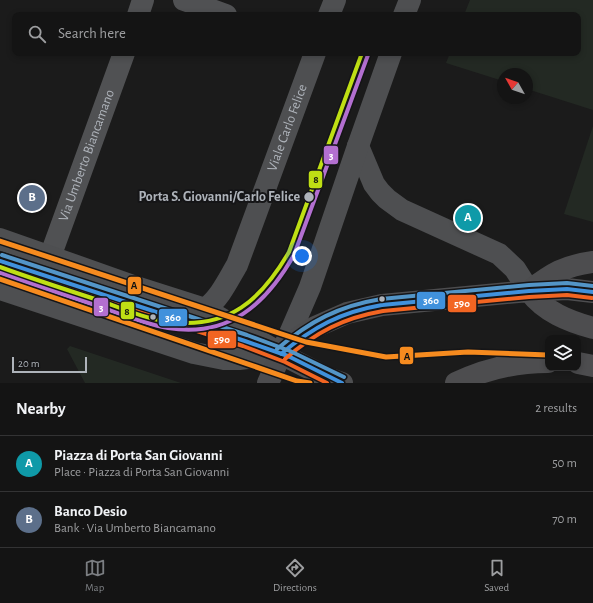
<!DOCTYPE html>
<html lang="en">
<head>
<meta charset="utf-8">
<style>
  :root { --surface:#141414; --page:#212122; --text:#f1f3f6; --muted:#9d9ea0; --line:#333334; --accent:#7b7e82 }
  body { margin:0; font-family:"Alegreya Sans",sans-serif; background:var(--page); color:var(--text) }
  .controls { position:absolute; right:12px; bottom:12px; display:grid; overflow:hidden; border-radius:8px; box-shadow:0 2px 6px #0003 }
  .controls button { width:36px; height:36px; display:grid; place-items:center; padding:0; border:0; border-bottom:1px solid var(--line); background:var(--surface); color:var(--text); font:20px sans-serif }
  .compass { position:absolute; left:497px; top:68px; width:36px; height:36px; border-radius:50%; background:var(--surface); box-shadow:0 2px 6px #0003; rotate:310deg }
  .scale { position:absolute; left:12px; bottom:10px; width:75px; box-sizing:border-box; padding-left:4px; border:2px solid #aeb3ba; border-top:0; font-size:11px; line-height:14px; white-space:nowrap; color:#aeb3ba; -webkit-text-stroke:3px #151517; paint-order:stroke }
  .you { position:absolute; left:302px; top:256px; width:14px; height:14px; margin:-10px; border:3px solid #fff; border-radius:50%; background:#1a73e8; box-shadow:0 0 0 6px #1a73e833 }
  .badge { display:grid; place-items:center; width:26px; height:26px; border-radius:50%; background:var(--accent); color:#fff; font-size:13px; font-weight:700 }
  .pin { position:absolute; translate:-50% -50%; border:2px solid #fff; box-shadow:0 1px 4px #0006 }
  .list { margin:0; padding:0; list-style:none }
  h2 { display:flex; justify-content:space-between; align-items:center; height:52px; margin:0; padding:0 16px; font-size:17px }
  h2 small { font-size:13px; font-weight:400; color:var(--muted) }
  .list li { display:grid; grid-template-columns:26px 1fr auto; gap:12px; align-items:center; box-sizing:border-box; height:56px; padding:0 16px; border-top:1px solid var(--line) }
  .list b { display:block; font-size:15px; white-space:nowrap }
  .list p { margin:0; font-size:13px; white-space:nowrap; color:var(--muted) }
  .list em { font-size:13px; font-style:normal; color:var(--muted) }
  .icon { flex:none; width:22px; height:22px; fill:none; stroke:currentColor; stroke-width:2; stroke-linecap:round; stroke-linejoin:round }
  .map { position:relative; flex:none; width:593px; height:383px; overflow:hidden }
  .search { position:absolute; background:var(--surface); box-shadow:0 2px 6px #0003; left:12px; right:12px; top:12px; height:44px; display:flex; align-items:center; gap:10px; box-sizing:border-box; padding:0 14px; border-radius:8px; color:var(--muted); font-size:15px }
  .sheet { height:164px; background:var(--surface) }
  nav { display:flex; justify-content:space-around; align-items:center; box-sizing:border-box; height:56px; border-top:1px solid var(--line); background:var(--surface); font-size:11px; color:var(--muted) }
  nav a { display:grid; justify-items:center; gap:2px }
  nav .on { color:var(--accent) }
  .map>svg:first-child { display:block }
  .green { fill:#232923 }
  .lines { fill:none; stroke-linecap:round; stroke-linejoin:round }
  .street { stroke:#505153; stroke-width:22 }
  .secondary { stroke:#4e4f51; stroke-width:22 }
  .primary { stroke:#4d4d4f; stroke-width:22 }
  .bus-1-casing { stroke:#151517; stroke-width:7 }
  .bus-2-casing { stroke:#151517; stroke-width:7 }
  .bus-3-casing { stroke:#151517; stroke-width:7 }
  .bus-1 { stroke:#4091dc; stroke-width:4 }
  .bus-2 { stroke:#f26522; stroke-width:4 }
  .bus-3 { stroke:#5395c7; stroke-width:4 }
  .tram-1-casing { stroke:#151517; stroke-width:7 }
  .tram-2-casing { stroke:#151517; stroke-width:7 }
  .tram-1 { stroke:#bfdf14; stroke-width:4 }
  .tram-2 { stroke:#b36fd0; stroke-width:4 }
  .metro-1-casing { stroke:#151517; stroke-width:8 }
  .metro-1 { stroke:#f68b1f; stroke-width:5 }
  .stop-dot { fill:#aeb3ba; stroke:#151517; stroke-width:1.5 }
  .labels { text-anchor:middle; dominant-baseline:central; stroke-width:4; stroke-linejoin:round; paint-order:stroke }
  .street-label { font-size:14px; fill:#aeb3ba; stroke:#151517 }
  .stop-label { font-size:14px; font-weight:bold; fill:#aeb3ba; stroke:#151517; text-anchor:end }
  .line-badge { stroke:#151517; stroke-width:1.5 }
  .badge-label { font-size:11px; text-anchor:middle; font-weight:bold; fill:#fff }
  .pale-badge-label { font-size:11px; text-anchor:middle; font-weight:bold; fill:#111 }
</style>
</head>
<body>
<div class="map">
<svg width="593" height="383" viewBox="0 0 593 383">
  <rect width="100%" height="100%" fill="#1b1b1b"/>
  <path class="green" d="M470 0H593V110L527 89V74H503V81L446 63 450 53H578V15H464Z
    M593 126V222L564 214Z
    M70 346 181 383H85L67 349Z"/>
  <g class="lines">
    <g class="street">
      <path d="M184 0 226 15"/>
      <path d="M138 15 143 0"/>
      <path id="s1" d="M50 257 124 53"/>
    </g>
    <g class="secondary">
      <path d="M329 15 335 0"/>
      <path d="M404 15 410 0"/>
      <path d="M358 146 374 184 380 192 387 199 402 210 499 254 515 269 529 291"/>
      <path d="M0 239 139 288 205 309 281 354 328 378 342 383"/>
      <path d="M0 289 194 353 224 359H239L281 354"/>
      <path id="s2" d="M205 309C220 298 228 280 237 265L315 53"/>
      <path d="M281 354 310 287 358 146 391 53"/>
    </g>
    <path class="primary" d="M529 291C545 312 568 321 593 328
      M529 291C553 273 564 266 593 262
      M578 363 593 366
      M268 383 281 354 298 338 315 327 347 313 382 305 529 291 567 289 593 292
      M456 383C485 369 516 362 548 362"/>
    <defs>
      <path id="bus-1" d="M0 261 245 341 288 356 342 383
        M281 354C313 327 341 312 382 305L529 291 567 289 593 292"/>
      <path id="bus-2" d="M0 267 243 346 285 362 327 383
        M285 359C316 332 343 318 383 311L529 297 567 295 592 298"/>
      <path id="bus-3" d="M2 255 247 335 290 351 344 377
        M277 349C310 321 339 306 381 299L529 285 567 283 593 286"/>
    </defs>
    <use href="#bus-1" class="bus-1-casing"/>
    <use href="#bus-2" class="bus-2-casing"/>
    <use href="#bus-3" class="bus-3-casing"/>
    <use href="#bus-1" class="bus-1"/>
    <use href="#bus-2" class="bus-2"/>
    <use href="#bus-3" class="bus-3"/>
    <defs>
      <path id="tram-1" d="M0 267C33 279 67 290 101 301 123 309 146 319 170 322 229 329 261 300 289 252L362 53"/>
      <path id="tram-2" d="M0 273C33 285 67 296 101 307 123 315 145 324 168 328 229 338 266 304 294 255L368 55"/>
    </defs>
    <use href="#tram-1" class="tram-1-casing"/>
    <use href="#tram-2" class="tram-2-casing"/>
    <use href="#tram-1" class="tram-1"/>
    <use href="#tram-2" class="tram-2"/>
    <defs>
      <path id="metro-1" d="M0 241 306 342 386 357 468 352 548 355
        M0 279 297 381 310 383"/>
    </defs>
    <use href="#metro-1" class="metro-1-casing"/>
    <use href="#metro-1" class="metro-1"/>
  </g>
  <g class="stop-dot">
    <circle cx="309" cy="197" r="5.5"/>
    <circle cx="382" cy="299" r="3.5"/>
    <circle cx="153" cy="317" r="3.5"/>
  </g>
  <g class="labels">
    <g class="street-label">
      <text stroke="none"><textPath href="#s2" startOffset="201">Viale Carlo Felice</textPath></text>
      <text stroke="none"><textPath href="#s1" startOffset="108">Via Umberto Biancamano</textPath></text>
    </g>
    <g class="stop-label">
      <text x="300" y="197">Porta S. Giovanni/Carlo Felice</text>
    </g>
  </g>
  <g class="line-badge">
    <rect x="323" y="145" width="16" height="20" rx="4" fill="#b36fd0"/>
    <rect x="308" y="170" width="15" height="19" rx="4" fill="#bfdf14"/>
    <rect x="127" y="276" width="15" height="19" rx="4" fill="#f68b1f"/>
    <rect x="416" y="291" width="30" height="19" rx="4" fill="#4091dc"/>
    <rect x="447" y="294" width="30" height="19" rx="4" fill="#f26522"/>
    <rect x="93" y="297" width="16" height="20" rx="4" fill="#b36fd0"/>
    <rect x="120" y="301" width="15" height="19" rx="4" fill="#bfdf14"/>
    <rect x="158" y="308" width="30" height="19" rx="4" fill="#4091dc"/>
    <rect x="207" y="330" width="30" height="19" rx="4" fill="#f26522"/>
    <rect x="399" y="346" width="15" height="19" rx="4" fill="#f68b1f"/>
  </g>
  <g class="badge-label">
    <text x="331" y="159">3</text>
    <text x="431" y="304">360</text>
    <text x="462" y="307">590</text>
    <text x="101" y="311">3</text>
    <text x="173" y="321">360</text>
    <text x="222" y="343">590</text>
  </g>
  <g class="pale-badge-label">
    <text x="316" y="183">8</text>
    <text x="134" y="289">A</text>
    <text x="127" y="315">8</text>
    <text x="407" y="360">A</text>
  </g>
</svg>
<div class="controls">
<button><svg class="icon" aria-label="layers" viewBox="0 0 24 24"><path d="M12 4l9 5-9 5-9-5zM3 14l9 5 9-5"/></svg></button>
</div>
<svg class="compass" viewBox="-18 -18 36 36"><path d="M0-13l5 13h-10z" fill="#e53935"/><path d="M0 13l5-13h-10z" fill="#9d9ea0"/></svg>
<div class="scale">20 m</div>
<div class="you"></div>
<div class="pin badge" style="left:468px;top:218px;background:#0f9aa8">A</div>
<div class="pin badge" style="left:32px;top:198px;background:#5c6f8a">B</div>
<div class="search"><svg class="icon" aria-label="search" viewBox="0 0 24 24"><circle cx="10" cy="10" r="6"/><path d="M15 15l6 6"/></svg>Search here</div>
</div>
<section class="sheet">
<h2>Nearby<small>2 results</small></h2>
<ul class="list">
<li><span class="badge" style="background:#0f9aa8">A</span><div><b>Piazza di Porta San Giovanni</b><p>Place · Piazza di Porta San Giovanni</p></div><em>50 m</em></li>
<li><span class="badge" style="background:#5c6f8a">B</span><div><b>Banco Desio</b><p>Bank · Via Umberto Biancamano</p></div><em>70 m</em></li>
</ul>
</section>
<nav>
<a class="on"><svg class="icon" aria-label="map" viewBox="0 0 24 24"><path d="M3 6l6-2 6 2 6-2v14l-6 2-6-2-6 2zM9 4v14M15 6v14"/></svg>Map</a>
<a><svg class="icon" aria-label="directions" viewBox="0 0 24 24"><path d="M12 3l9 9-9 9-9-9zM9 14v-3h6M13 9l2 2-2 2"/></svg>Directions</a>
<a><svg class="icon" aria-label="saved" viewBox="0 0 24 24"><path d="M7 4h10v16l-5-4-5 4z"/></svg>Saved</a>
</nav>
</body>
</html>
